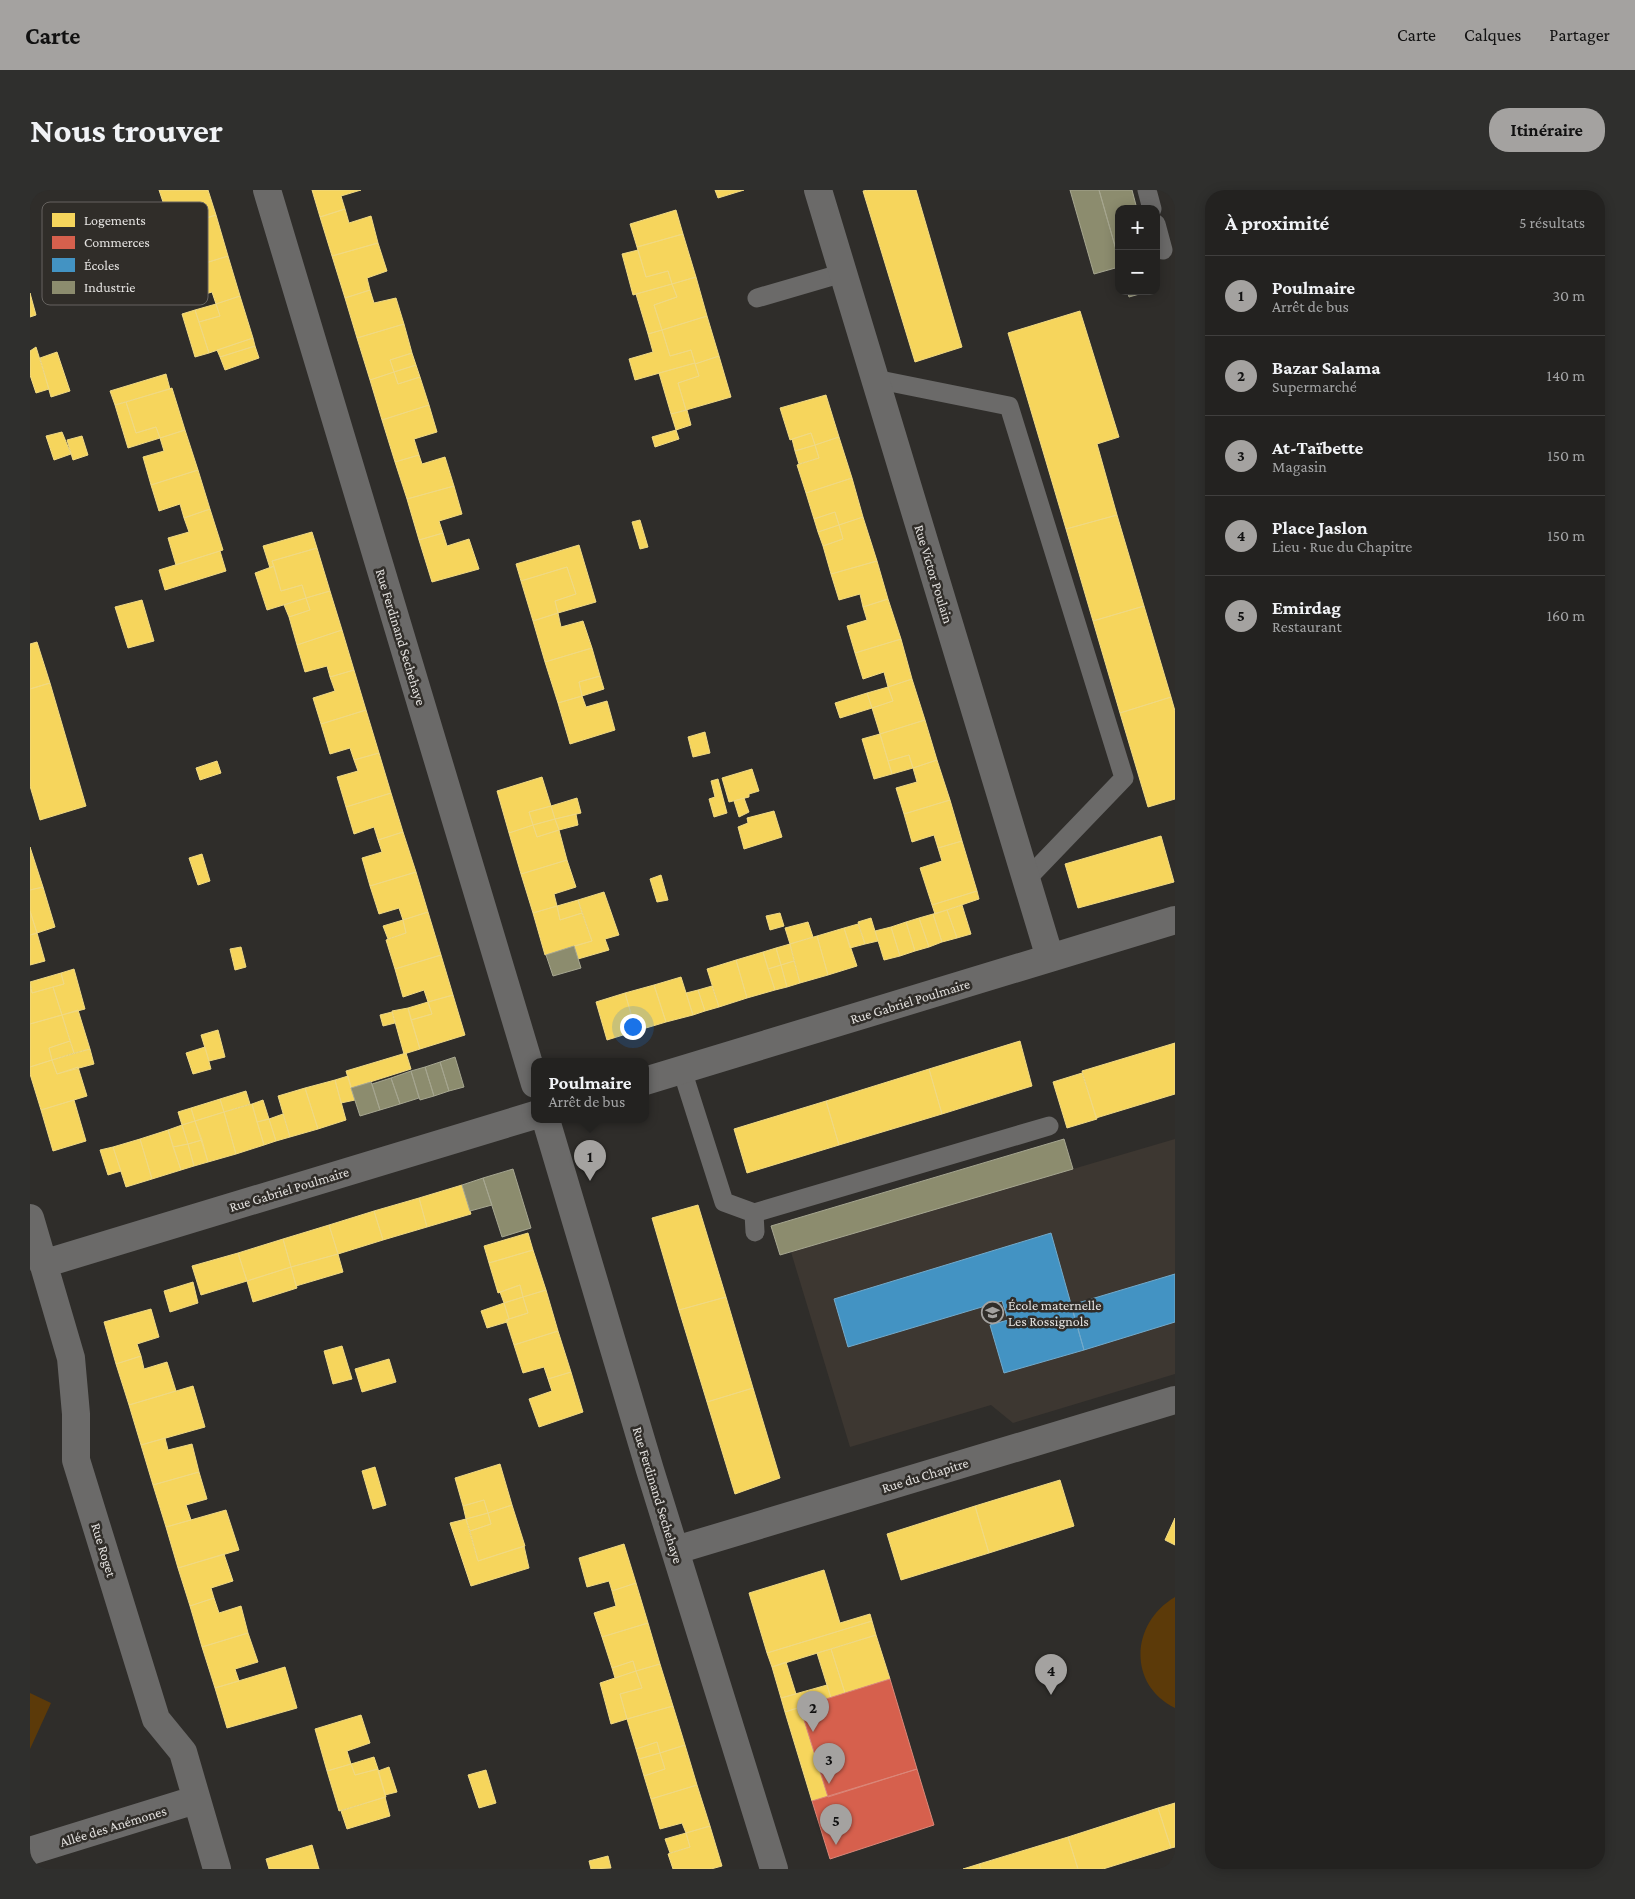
<!DOCTYPE html>
<html lang="fr">
<head>
<meta charset="utf-8">
<style>
  :root { --surface:#232220; --page:#2f2f2d; --text:#f1f3f6; --muted:#a3a4a5; --line:#403f3e; --accent:#a4a2a0 }
  body { margin:0; font-family:"Crimson Pro",serif; background:var(--page); color:var(--text) }
  .controls { position:absolute; right:15px; top:15px; display:grid; overflow:hidden; border-radius:10px; box-shadow:0 2px 12px #0003 }
  .controls button { width:45px; height:45px; display:grid; place-items:center; padding:0; border:0; border-bottom:1px solid var(--line); background:var(--surface); color:var(--text); font:25px sans-serif }
  .you { position:absolute; left:602px; top:836px; width:18px; height:18px; margin:-12px; border:4px solid #fff; border-radius:50%; background:#1a73e8; box-shadow:0 0 0 8px #1a73e833 }
  .badge { display:grid; place-items:center; width:32px; height:32px; border-radius:50%; background:var(--accent); color:#111; font-size:16px; font-weight:700 }
  .pin { position:absolute; translate:-50% -41px; filter:drop-shadow(0 1px 2px #0008) }
  .pin::after { content:''; position:absolute; top:26px; width:18px; height:15px; background:inherit; clip-path:polygon(0 0,100% 0,50% 100%) }
  .popup { position:absolute; left:501px; top:868px; width:118px; height:65px; box-sizing:border-box; display:grid; place-content:center; border-radius:10px; background:var(--surface); filter:drop-shadow(0 1px 4px #0005); font-size:16px; white-space:nowrap; color:var(--muted) }
  .popup b { font-size:19px; color:var(--text) }
  .popup::after { content:''; position:absolute; left:50%; top:100%; margin-left:-10px; border:10px solid transparent; border-top-color:var(--surface) }
  .list { margin:0; padding:0; list-style:none }
  h2 { display:flex; justify-content:space-between; align-items:center; height:65px; margin:0; padding:0 20px; font-size:21px }
  h2 small { font-size:16px; font-weight:400; color:var(--muted) }
  .list li { display:grid; grid-template-columns:32px 1fr auto; gap:15px; align-items:center; box-sizing:border-box; height:80px; padding:0 20px; border-top:1px solid var(--line) }
  .list b { display:block; font-size:19px; white-space:nowrap }
  .list p { margin:0; font-size:16px; white-space:nowrap; color:var(--muted) }
  .list em { font-size:16px; font-style:normal; color:var(--muted) }
  .map { position:relative; flex:none; width:1145px; height:1679px; overflow:hidden; border-radius:20px }
  header { display:flex; align-items:center; gap:30px; box-sizing:border-box; height:70px; padding:0 25px; background:var(--accent); color:#111 }
  header strong { font-size:24px }
  nav { display:flex; gap:28px; margin-inline-start:auto; font-size:18px }
  .intro { display:flex; align-items:center; justify-content:space-between; box-sizing:border-box; height:120px; padding:0 30px }
  h1 { margin:0; font-size:35px }
  .button { padding:12px 22px; border-radius:20px; background:var(--accent); color:#111; font-size:18px; font-weight:700 }
  main { display:flex; gap:30px; padding:0 30px }
  aside { flex:1; background:var(--surface); border-radius:20px; box-shadow:0 2px 12px #0003 }
  .map>svg:first-child { display:block }
  .built { fill:#3d3731 }
  .green { fill:#5c3a09 }
  .homes { fill:#f6d55c; stroke:#f0d983 }
  .shops { fill:#d6604d; stroke:#da8779 }
  .schools { fill:#4393c3; stroke:#73aacb }
  .industry { fill:#8c8c6e; stroke:#a6a690 }
  .lines { fill:none; stroke-linecap:round; stroke-linejoin:round }
  .service { stroke:#6b6a69; stroke-width:19 }
  .minor { stroke:#6b6a69; stroke-width:28 }
  .labels { text-anchor:middle; dominant-baseline:central; stroke-width:5; stroke-linejoin:round; paint-order:stroke }
  .street-label { font-size:14px; fill:#e3e1df; stroke:#302d29 }
  .poi-label { font-size:14px; fill:#e3e1df; stroke:#302d29; text-anchor:start }
  .key { fill:#302d29; stroke:#666360; stroke-width:1 }
  .key-label { font-size:14px; fill:#e3e1df }
</style>
</head>
<body>
<header>
<strong>Carte</strong>
<nav><a>Carte</a><a>Calques</a><a>Partager</a></nav>
</header>
<div class="intro"><h1>Nous trouver</h1><a class="button">Itinéraire</a></div>
<main>
<div class="map">
<svg width="1145" height="1679" viewBox="0 0 1145 1679">
  <rect width="100%" height="100%" fill="#2f2d2a"/>
  <path class="built" d="M1145 949V1184L983 1233 961 1215 820 1257 761 1062Z"/>
  <path class="green" d="M1145 1407V1518C1097 1494 1101 1433 1145 1407Z
    M0 1503 21 1513 0 1559Z"/>
  <path class="homes" d="M129 0H178L186 25 160 33 157 20 138 27Z
    M282 0H331L311 6 315 19 290 27Z
    M685 0H714L688 8Z
    M838 0H886L932 157 885 172 833 1Z
    M315 19 319 33 341 26 348 53 302 66 290 27Z
    M646 20 653 44 607 57 600 34Z
    M186 25 198 66 153 80 145 53 164 47 160 33Z
    M160 33 164 47 145 53 141 39Z
    M141 39 145 53 130 58 126 44Z
    M653 44 666 87 642 94 638 81 616 87 607 57Z
    M348 53 357 81 337 88 340 100 315 108 302 66Z
    M608 60 616 87 638 81 642 94 603 105 592 64Z
    M198 66 210 106 186 114 182 102 162 108 153 80Z
    M666 87 677 126 632 140 624 115 647 107 642 94Z
    M642 94 647 107 624 115 632 140 618 144 606 104Z
    M340 100 344 113 366 108 374 134 327 148 315 108Z
    M0 103 6 125 0 127Z
    M210 106 223 148 179 163 169 132 190 126 186 114Z
    M186 114 190 126 169 132 165 120Z
    M165 120 179 163 165 167 152 124Z
    M1050 121 1089 247 1067 254 1087 325 1036 339 978 143Z
    M677 126 689 166 665 174 661 160 640 166 632 140Z
    M374 134 382 163 360 170 364 182 340 190 327 148Z
    M632 140 640 166 661 160 665 173 605 190 599 169 623 162 618 144Z
    M223 148 225 156 190 167 187 160Z
    M225 156 229 168 195 180 190 167Z
    M6 157 19 199 6 203 0 185V161Z
    M27 162 40 201 21 207 10 168Z
    M382 163 386 175 364 182 360 170Z
    M689 166 701 207 656 220 648 193 669 186 665 174Z
    M665 173 669 186 648 193 656 220 641 224 629 183Z
    M386 175 390 187 368 194 364 182Z
    M364 182 368 194 390 187 399 215 352 230 340 190Z
    M136 184 140 199 85 215 80 201Z
    M142 198 155 240 130 248 126 237 106 243 96 212Z
    M796 205 809 247 785 255 781 243 760 250 750 218Z
    M96 212 106 243 126 237 130 248 98 258 85 215Z
    M399 215 407 242 384 249 389 265 365 272 352 230Z
    M657 220 661 235 646 240 641 224Z
    M155 240 168 280 121 295 113 267 134 261 130 248Z
    M646 240 649 249 625 257 622 247Z
    M32 242 41 264 24 270 16 246Z
    M781 243 785 255 765 261 762 249Z
    M52 246 58 265 43 270 37 250Z
    M809 247 822 288 776 303 767 275 789 268 785 255Z
    M785 255 789 268 769 274 765 261Z
    M389 265 392 274 415 267 424 296 377 309 365 272Z
    M168 280 180 319 154 328 150 314 129 321 121 295Z
    M822 288 833 327 809 335 805 322 784 329 776 303Z
    M424 296 432 324 409 331 413 343 389 350 377 309Z
    M180 319 193 360 146 375 138 348 159 342 154 328Z
    M805 322 809 335 788 342 784 329Z
    M1087 325 1114 416 1063 431 1036 339Z
    M833 327 847 371 801 384 793 356 813 349 809 335Z
    M610 330 618 357 610 359 602 332Z
    M809 335 813 349 793 356 788 342Z
    M282 342 287 358 242 371 244 376 240 378 233 356Z
    M413 343 417 356 439 349 449 379 402 392 389 350Z
    M549 355 566 412 528 423 525 411 546 404 537 377 491 391 486 374Z
    M287 358 300 401 276 408 272 395 251 401 242 371Z
    M190 361 196 381 135 400 129 380Z
    M847 371 858 409 833 417 830 404 809 410 801 384Z
    M244 376 251 401 272 395 276 408 237 420 225 383Z
    M537 377 546 404 525 411 528 423 503 431 491 391Z
    M300 401 312 440 267 455 259 427 280 420 276 408Z
    M276 408 280 420 259 427 254 415Z
    M858 409 871 449 825 463 817 436 837 430 833 417Z
    M112 410 124 451 98 458 85 417Z
    M1114 416 1141 507 1090 523 1063 431Z
    M528 423 531 437 553 431 562 458 515 472 503 431Z
    M312 440 324 480 300 487 297 476 275 482 267 455Z
    M871 449 882 489 858 497 854 482 833 489 825 463Z
    M7 452 20 493 0 499V454Z
    M562 458 570 486 549 492 552 506 528 513 515 472Z
    M324 480 336 520 291 534 283 508 305 501 300 487Z
    M570 486 574 499 552 506 549 492Z
    M882 489 895 530 850 544 842 518 863 511 858 497Z
    M20 493 56 616 10 630 0 596V499Z
    M858 497 863 511 842 518 837 503Z
    M837 503 842 518 810 528 805 513Z
    M552 506 556 517 577 511 585 540 540 554 528 513Z
    M1141 507 1145 521V609L1118 617 1090 523Z
    M336 520 349 563 324 570 320 558 300 564 291 534Z
    M895 530 907 570 883 578 879 565 858 571 850 544Z
    M675 542 680 563 663 567 658 547Z
    M850 544 862 584 844 589 832 549Z
    M349 563 361 603 316 617 307 587 328 581 324 570Z
    M879 565 883 578 862 584 858 571Z
    M907 570 920 610 874 624 866 598 887 592 883 578Z
    M187 571 191 583 170 590 166 578Z
    M722 579 729 601 719 604V607L699 612 692 588Z
    M512 587 521 616 499 622 503 635 479 643 467 601Z
    M688 589 697 623 684 627 679 609 685 607 681 591Z
    M361 603 373 642 348 650 344 637 324 644 316 617Z
    M547 608 551 623 525 629 521 616Z
    M714 608 719 622 709 627 704 611Z
    M920 610 932 651 908 658 904 645 882 652 874 624Z
    M521 616 525 629 503 635 499 622Z
    M744 621 752 647 714 659 708 637 718 633 717 628Z
    M546 624 548 635 529 640 525 629Z
    M525 629 529 640 507 647 503 635Z
    M503 635 507 647 529 640 537 670 491 684 479 643Z
    M373 642 386 682 340 696 332 668 352 662 348 650Z
    M1131 646 1144 692 1048 718 1035 674Z
    M932 651 947 701 902 715 890 678 912 671 908 658Z
    M0 657 13 697 0 700Z
    M172 664 180 691 168 695 159 668Z
    M537 670 546 697 524 704 527 716 503 723 491 684Z
    M386 682 398 722 373 730 369 718 349 724 340 696Z
    M631 685 638 710 627 712 620 689Z
    M13 697 25 737 7 743 0 721V700Z
    M947 701 949 709 905 724 902 715Z
    M574 702 589 745 575 749 579 760 548 769 544 756 562 751 548 710Z
    M548 710 552 723 530 730 527 716Z
    M932 715 941 744 927 748 917 720Z
    M527 716 530 730 552 723 562 751 515 765 503 723Z
    M917 720 927 748 912 752 903 724Z
    M0 721 7 743 0 745Z
    M398 722 411 765 365 779 356 750 376 743 373 730Z
    M750 723 754 736 740 740 736 726Z
    M903 724 912 752 899 757 889 728Z
    M841 728 848 751 835 754 828 732Z
    M889 728 899 757 885 761 876 732Z
    M373 730 376 743 358 749 353 736Z
    M778 732 783 747 760 754 755 738Z
    M876 732 885 761 870 766 861 737Z
    M828 734 835 754 820 758 814 738Z
    M861 737 870 766 854 770 845 741Z
    M814 738 827 776 798 785 787 746Z
    M7 743 15 771 0 775V745Z
    M787 746 798 785 770 793 760 754Z
    M760 754 764 771 751 775 746 758Z
    M211 757 216 777 205 780 200 759Z
    M746 758 751 775 738 779 733 762Z
    M733 762 745 800 717 808 706 770Z
    M411 765 423 805 398 812 394 800 373 807 365 779Z
    M706 770 717 808 689 817 677 779Z
    M764 771 770 793 757 797 751 775Z
    M751 775 757 797 745 800 738 779Z
    M44 779 55 819 32 825 23 797 34 794 31 783Z
    M31 783 34 794 2 803 0 792Z
    M651 787 663 825 636 832 624 795Z
    M0 795 2 803 23 797 32 825 0 834Z
    M624 795 636 832 606 841 595 803Z
    M682 796 689 817 675 821 668 800Z
    M668 800 675 821 663 825 656 803Z
    M595 803 606 841 577 850 566 812Z
    M423 805 435 845 390 859 381 830 402 824 398 812Z
    M398 812 402 824 381 830 378 818Z
    M378 818 390 859 374 864 362 821Z
    M48 820 60 859 44 863 32 825Z
    M362 822 365 833 353 836 350 825Z
    M32 825 40 851 19 858 22 870 0 877V834Z
    M188 840 195 867 179 871 171 845Z
    M40 851 44 863 22 870 19 858Z
    M990 851 1002 896 912 924 899 879Z
    M1145 853V904L1066 928 1052 881Z
    M175 857 181 879 163 884 156 863Z
    M60 859 64 874 27 884 22 870Z
    M376 863 381 879 321 898 316 881Z
    M22 870 27 884 48 877 57 906 11 920 0 884V877Z
    M899 879 912 924 809 955 796 911Z
    M1052 883 1067 929 1037 938 1023 892Z
    M318 886 325 910 311 913 305 890Z
    M305 890 316 930 288 939 275 898Z
    M275 898 288 939 260 947 248 906Z
    M216 901 220 914 194 922 190 909Z
    M190 909 194 922 165 931 161 918Z
    M44 910 56 951 23 961 11 920Z
    M233 910 239 929 227 932 222 914Z
    M796 911 809 955 717 983 704 939Z
    M222 914 234 955 206 964 194 922Z
    M161 918 165 931 152 935 148 922Z
    M194 922 206 964 178 972 165 931Z
    M253 924 260 947 246 951 239 929Z
    M239 929 246 951 234 955 227 932Z
    M165 931 172 950 158 954 152 935Z
    M152 935 158 954 143 957 138 940Z
    M138 940 151 980 122 989 110 949Z
    M110 949 122 989 96 997 83 957Z
    M172 950 178 972 164 976 158 954Z
    M158 954 164 976 151 980 143 957Z
    M83 957 91 981 78 985 70 960Z
    M432 995 441 1024 397 1037 389 1008Z
    M389 1008 397 1037 353 1050 344 1021Z
    M668 1015 696 1107 649 1120 622 1028Z
    M344 1021 353 1050 308 1064 299 1035Z
    M299 1035 308 1064 261 1077 253 1049Z
    M498 1043 503 1060 459 1073 454 1056Z
    M253 1049 261 1077 217 1091 208 1063Z
    M503 1060 516 1100 493 1107 490 1095 468 1103 459 1073Z
    M208 1063 217 1091 171 1105 162 1076Z
    M308 1064 313 1082 266 1096 261 1077Z
    M261 1077 267 1098 223 1112 217 1091Z
    M163 1092 168 1113 140 1122 134 1101Z
    M490 1095 493 1107 474 1113 470 1102Z
    M516 1100 528 1141 484 1155 476 1130 498 1123 493 1107Z
    M493 1107 498 1123 479 1129 474 1113Z
    M696 1107 723 1198 677 1212 649 1120Z
    M474 1113 479 1129 477 1132 457 1138 451 1121Z
    M121 1119 129 1147 107 1154 111 1166 86 1174 74 1132Z
    M528 1141 541 1182 518 1189 514 1177 493 1183 484 1155Z
    M312 1156 322 1189 303 1194 294 1161Z
    M111 1166 114 1179 137 1172 146 1201 99 1215 86 1174Z
    M359 1169 366 1192 332 1202 325 1179Z
    M541 1182 553 1222 509 1237 499 1209 522 1201 518 1189Z
    M163 1196 175 1237 111 1255 99 1215Z
    M723 1198 750 1288 705 1304 677 1212Z
    M135 1248 138 1260 162 1254 169 1282 123 1295 111 1255Z
    M470 1274 482 1315 458 1323 454 1310 433 1316 425 1288Z
    M345 1277 356 1315 343 1319 332 1281Z
    M169 1282 177 1309 156 1315 161 1330 136 1337 123 1295Z
    M1030 1290 1044 1336 959 1363 945 1316Z
    M454 1310 458 1323 436 1329 433 1316Z
    M482 1315 495 1356 448 1371 440 1341 461 1334 458 1323Z
    M945 1316 959 1363 871 1390 857 1344Z
    M196 1320 209 1360 148 1378 136 1337Z
    M458 1323 461 1334 440 1341 436 1329Z
    M1145 1328V1355L1135 1350Z
    M436 1329 448 1371 494 1356 499 1378 441 1396 420 1333Z
    M594 1354 606 1393 582 1401 579 1391 557 1397 549 1368Z
    M194 1364 203 1391 181 1398 184 1408 160 1416 148 1378Z
    M794 1380 810 1433 840 1424 842 1431 737 1463 719 1403Z
    M606 1393 618 1433 572 1447 564 1423 586 1416 582 1401Z
    M184 1408 189 1423 211 1416 218 1443 172 1457 160 1416Z
    M842 1431 846 1445 742 1477 737 1463Z
    M618 1433 630 1474 606 1481 603 1471 582 1478 572 1447Z
    M218 1443 228 1472 205 1479 209 1491 185 1498 172 1457Z
    M846 1445 860 1489 815 1503 801 1459Z
    M801 1459 815 1503 801 1508 787 1463Z
    M603 1471 606 1481 585 1488 582 1478Z
    M756 1472 766 1504 751 1508 742 1477Z
    M630 1474 643 1516 597 1529 590 1504 612 1498 606 1481Z
    M255 1477 267 1518 197 1538 185 1498Z
    M606 1481 612 1498 590 1504 597 1529 581 1534 570 1493Z
    M797 1495 801 1508 755 1522 751 1508Z
    M643 1516 655 1555 630 1563 627 1552 606 1559 597 1529Z
    M770 1517 798 1607 782 1611 755 1522Z
    M331 1525 340 1553 317 1561 321 1574 297 1581 285 1539Z
    M627 1552 630 1563 609 1569 606 1559Z
    M655 1555 667 1595 621 1609 614 1586 635 1579 630 1563Z
    M630 1563 635 1579 614 1586 609 1569Z
    M344 1567 348 1579 325 1585 321 1574Z
    M321 1574 325 1585 348 1579 356 1607 309 1621 297 1581Z
    M359 1577 367 1602 355 1605 348 1581Z
    M456 1580 466 1613 449 1618 438 1585Z
    M667 1595 680 1636 656 1643 652 1633 630 1639 621 1609Z
    M355 1607 360 1626 317 1639 311 1621Z
    M1145 1613V1657L1141 1658 1128 1618Z
    M1128 1618 1141 1658 1073 1679H1048L1038 1647Z
    M680 1636 692 1676 681 1679H643L638 1664 660 1657 656 1643Z
    M656 1643 660 1657 640 1663 635 1649Z
    M1038 1647 1048 1679H951L949 1674Z
    M282 1655 289 1679H239L236 1669Z
    M578 1666 581 1678 561 1679 559 1671Z
    M949 1674 951 1679H933Z"/>
  <path class="shops" d="M860 1489 887 1579 798 1607 770 1517Z
    M887 1579 904 1635 800 1669 782 1611Z"/>
  <path class="schools" d="M1021 1043 1054 1160 974 1183 960 1135 978 1130 972 1111 818 1157 804 1109Z
    M1145 1084V1132L1054 1160 1041 1115Z"/>
  <path class="industry" d="M1040 0H1069L1089 70V77L1064 84Z
    M1069 0H1102L1107 19H1089V70Z
    M1097 101H1120L1099 107Z
    M544 756 551 778 523 786 516 765Z
    M425 867 434 897 419 901 410 872Z
    M410 872 419 901 404 906 395 877Z
    M395 877 404 906 390 910 381 881Z
    M381 881 389 908 370 914 361 888Z
    M361 888 370 914 350 920 342 894Z
    M341 892 350 920 330 926 321 898Z
    M1034 949 1043 979 750 1065 741 1036Z
    M483 979 501 1038 472 1047 453 988Z
    M453 988 462 1015 440 1021 432 995Z"/>
  <g class="lines">
    <path class="service" d="M1117 0 1122 19
      M1126 34 1133 60
      M727 108 813 83
      M845 189 979 216 1094 588 996 690
      M652 880 694 1012 724 1023 1019 936
      M724 1023 725 1042"/>
    <path class="minor" d="M237 0 505 894
      M788 0 1020 768
      M615 891 1145 730
      M516 930 620 1280 744 1679
      M0 1028 41 1168 46 1224V1270L126 1529 153 1562 187 1679
      M13 1074 505 925
      M646 1360 1145 1210
      M0 1661 165 1610"/>
  </g>
  <defs>
    <symbol id="school-ring" viewBox="-11 -11 22 22"><circle r="9.5" fill="#302d29" stroke="#a4a2a0" stroke-width="1.5"/><path d="M0-5L7-2L0 1L-7-2ZM-4 1L0 2.5L4 1V4Q0 6-4 4Z" fill="#a4a2a0"/></symbol>
  </defs>
  <g fill-rule="evenodd">
    <use href="#school-ring" x="950" y="1110" width="25" height="25"/>
  </g>
  <g class="labels">
    <g class="street-label">
      <text transform="translate(904 384) rotate(73)">Rue Victor Poulain</text>
      <text transform="translate(371 447) rotate(73)">Rue Ferdinand Sechehaye</text>
      <text transform="translate(880 811) rotate(-17)">Rue Gabriel Poulmaire</text>
      <text transform="translate(259 999) rotate(-17)">Rue Gabriel Poulmaire</text>
      <text transform="translate(895 1285) rotate(-17)">Rue du Chapitre</text>
      <text transform="translate(628 1305) rotate(73)">Rue Ferdinand Sechehaye</text>
      <text transform="translate(74 1360) rotate(73)">Rue Roget</text>
      <text transform="translate(83 1636) rotate(-17)">Allée des Anémones</text>
    </g>
    <g class="poi-label">
      <text x="978" y="1115">École maternelle<tspan x="978" dy="16">Les Rossignols</tspan></text>
    </g>
  </g>
  <rect x="12" y="12" width="166" height="103" rx="8" class="key"/>
  <rect x="22" y="23" width="23" height="14" fill="#f6d55c"/>
  <rect x="22" y="46" width="23" height="13" fill="#d6604d"/>
  <rect x="22" y="68" width="23" height="14" fill="#4393c3"/>
  <rect x="22" y="91" width="23" height="13" fill="#8c8c6e"/>
  <g class="key-label">
    <text x="54" y="35">Logements</text>
    <text x="54" y="57">Commerces</text>
    <text x="54" y="80">Écoles</text>
    <text x="54" y="102">Industrie</text>
  </g>
</svg>
<div class="controls">
<button>+</button>
<button>−</button>
</div>
<div class="you"></div>
<div class="pin badge" style="left:560px;top:991px">1</div>
<div class="popup"><b>Poulmaire</b>Arrêt de bus</div>
<div class="pin badge" style="left:783px;top:1542px">2</div>
<div class="pin badge" style="left:799px;top:1594px">3</div>
<div class="pin badge" style="left:1021px;top:1505px">4</div>
<div class="pin badge" style="left:806px;top:1655px">5</div>
</div>
<aside>
<h2>À proximité<small>5 résultats</small></h2>
<ul class="list">
<li><span class="badge">1</span><div><b>Poulmaire</b><p>Arrêt de bus</p></div><em>30 m</em></li>
<li><span class="badge">2</span><div><b>Bazar Salama</b><p>Supermarché</p></div><em>140 m</em></li>
<li><span class="badge">3</span><div><b>At-Taïbette</b><p>Magasin</p></div><em>150 m</em></li>
<li><span class="badge">4</span><div><b>Place Jaslon</b><p>Lieu · Rue du Chapitre</p></div><em>150 m</em></li>
<li><span class="badge">5</span><div><b>Emirdag</b><p>Restaurant</p></div><em>160 m</em></li>
</ul>
</aside>
</main>
</body>
</html>
